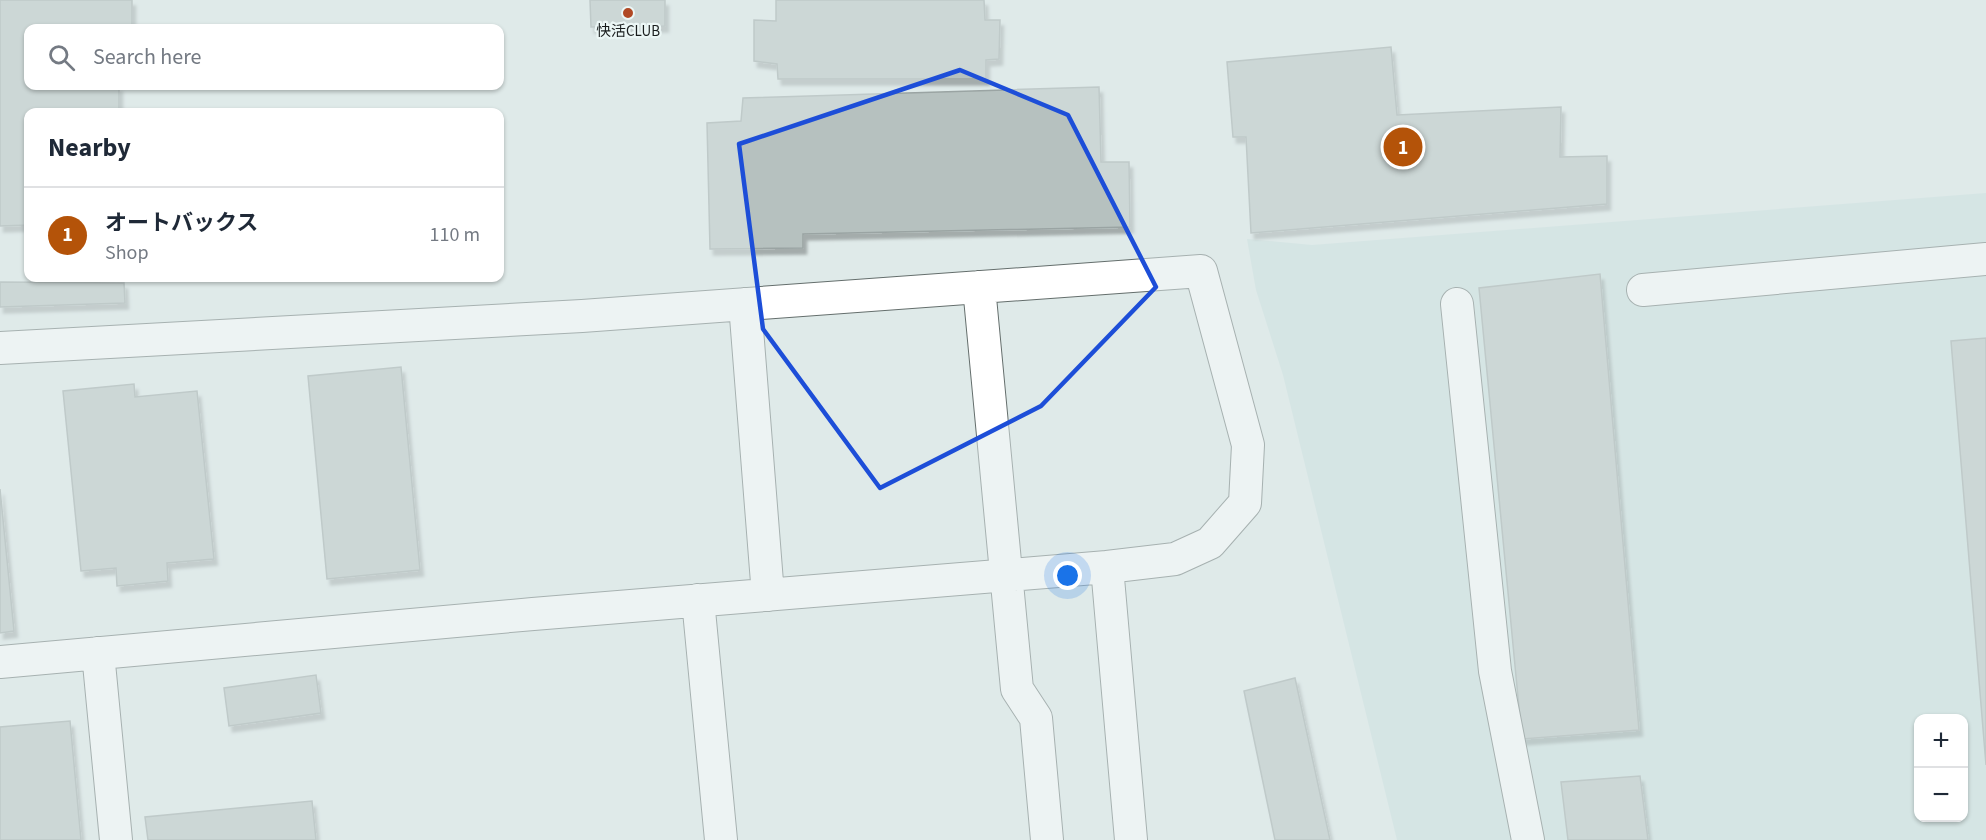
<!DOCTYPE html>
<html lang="en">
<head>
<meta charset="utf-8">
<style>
  :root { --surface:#fff; --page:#f6f6f7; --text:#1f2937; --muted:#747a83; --line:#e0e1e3; --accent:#b45309 }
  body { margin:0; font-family:"Source Sans 3","Noto Sans JP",sans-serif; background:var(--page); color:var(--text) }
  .controls { position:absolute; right:18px; bottom:18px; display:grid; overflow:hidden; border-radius:12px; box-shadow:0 2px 4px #0004 }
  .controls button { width:54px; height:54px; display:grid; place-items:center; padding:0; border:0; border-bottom:2px solid var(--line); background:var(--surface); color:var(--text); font:30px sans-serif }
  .you { position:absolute; left:1068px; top:576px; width:21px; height:21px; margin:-15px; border:4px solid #fff; border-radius:50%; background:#1a73e8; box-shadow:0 0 0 9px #1a73e833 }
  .badge { display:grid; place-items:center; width:39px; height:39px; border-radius:50%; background:var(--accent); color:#fff; font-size:20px; font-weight:700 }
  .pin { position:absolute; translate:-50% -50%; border:3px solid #fff; box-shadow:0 2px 6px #0006 }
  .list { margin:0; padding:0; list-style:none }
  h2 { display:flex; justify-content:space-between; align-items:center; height:78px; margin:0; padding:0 24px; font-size:26px }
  h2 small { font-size:20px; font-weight:400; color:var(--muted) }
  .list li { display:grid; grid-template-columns:39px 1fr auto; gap:18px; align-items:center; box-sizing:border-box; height:96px; padding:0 24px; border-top:2px solid var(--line) }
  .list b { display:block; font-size:22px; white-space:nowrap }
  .list p { margin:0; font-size:20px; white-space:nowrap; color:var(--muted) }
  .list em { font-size:20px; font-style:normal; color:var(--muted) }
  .icon { flex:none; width:33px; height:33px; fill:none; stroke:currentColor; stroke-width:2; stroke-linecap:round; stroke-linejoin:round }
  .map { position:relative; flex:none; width:1986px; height:840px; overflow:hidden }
  .search { position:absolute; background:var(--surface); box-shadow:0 2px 4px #0004; left:24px; top:24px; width:480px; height:66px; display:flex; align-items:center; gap:15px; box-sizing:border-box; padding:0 21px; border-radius:12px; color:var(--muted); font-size:22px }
  .panel { position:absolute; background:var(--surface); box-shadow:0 2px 4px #0004; left:24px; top:108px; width:480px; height:174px; border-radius:12px }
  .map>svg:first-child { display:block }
  .built { fill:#cbe0de; fill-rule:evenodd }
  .building { fill:#b6c1bf; stroke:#9aa4a3; stroke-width:1.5; filter:url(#shadow) }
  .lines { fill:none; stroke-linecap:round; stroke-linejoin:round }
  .minor-casing { stroke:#646e6c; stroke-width:34 }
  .minor { stroke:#fff; stroke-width:32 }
  .marked { fill:none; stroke:#1d4ed8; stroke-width:4.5; stroke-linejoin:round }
  .poi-dot { fill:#b14925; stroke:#ecf7f6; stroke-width:2 }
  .labels { text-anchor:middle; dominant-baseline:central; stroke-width:4.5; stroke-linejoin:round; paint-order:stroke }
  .poi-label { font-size:15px; fill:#191d1d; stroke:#ecf7f6 }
</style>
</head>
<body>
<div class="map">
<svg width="1986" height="840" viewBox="0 0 1986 840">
  <defs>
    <filter id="shadow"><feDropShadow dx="3.5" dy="6" stdDeviation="1.5" flood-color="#0004"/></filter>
  </defs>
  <rect width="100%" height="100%" fill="#dfeae9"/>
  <path class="built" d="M1986 193V840H1397L1283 375 1256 290 1247 239 1312 245ZM1918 718H1964V818H1918Z"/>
  <path class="building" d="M0 0H132V28H28V86H119V112H28V225L0 226Z
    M590 0H665V26L591 27Z
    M776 0H984L985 20H1000L999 59 986 60V79H778L777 64 754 61V20L776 21Z
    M1391 47 1397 115 1561 107 1560 157 1607 156V204L1251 233 1246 137H1233L1227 62Z
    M1099 87 1101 162H1129L1130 227 803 234V248L710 249 707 123 741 121 743 98Z
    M1600 274 1639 730 1522 739 1479 288Z
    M0 282 124 283 125 303 0 307Z
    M1986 338V765L1951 341Z
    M401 367 420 570 327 579 308 376Z
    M134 384 135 397 197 391 214 559 167 563 168 581 117 586 116 568 81 571 63 391Z
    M0 489 14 631 0 633Z
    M316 675 321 713 229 726 224 688Z
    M1295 678 1330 840H1275L1244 691Z
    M70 721 81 840H0V727Z
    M1640 776 1648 840H1568L1561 782Z
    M312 801 316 840H148L145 817Z"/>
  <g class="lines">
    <defs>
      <path id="minor" d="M979 287 1017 689 1036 718 1047 840
        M1643 290 1986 259
        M745 304 768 595
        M1457 304 1495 671 1528 840
        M0 348 582 316 1201 271 1248 445 1245 503 1210 543 1175 559 1107 567 1131 840
        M698 600 721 840
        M98 653 116 840
        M0 662 533 614 1107 567"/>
    </defs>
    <use href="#minor" class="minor-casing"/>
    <use href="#minor" class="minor"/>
  </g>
  <path d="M0 0H1986V840H0ZM960 70 1068 115 1156 287 1041 406 880 488 763 329 739 144Z" fill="#dfeae9" fill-opacity=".55" fill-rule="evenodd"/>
  <path class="marked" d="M960 70 1068 115 1156 287 1041 406 880 488 763 329 739 144Z"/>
  <circle class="poi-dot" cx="628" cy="13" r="6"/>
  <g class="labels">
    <g class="poi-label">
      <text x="628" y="31">快活CLUB</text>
    </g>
  </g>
</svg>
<div class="controls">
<button>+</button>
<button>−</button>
</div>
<div class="you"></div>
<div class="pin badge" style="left:1403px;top:147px">1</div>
<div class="search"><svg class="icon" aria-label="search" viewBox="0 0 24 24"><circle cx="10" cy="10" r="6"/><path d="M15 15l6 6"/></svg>Search here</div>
<section class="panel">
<h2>Nearby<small></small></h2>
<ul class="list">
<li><span class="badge">1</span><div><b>オートバックス</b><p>Shop</p></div><em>110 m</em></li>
</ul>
</section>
</div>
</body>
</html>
